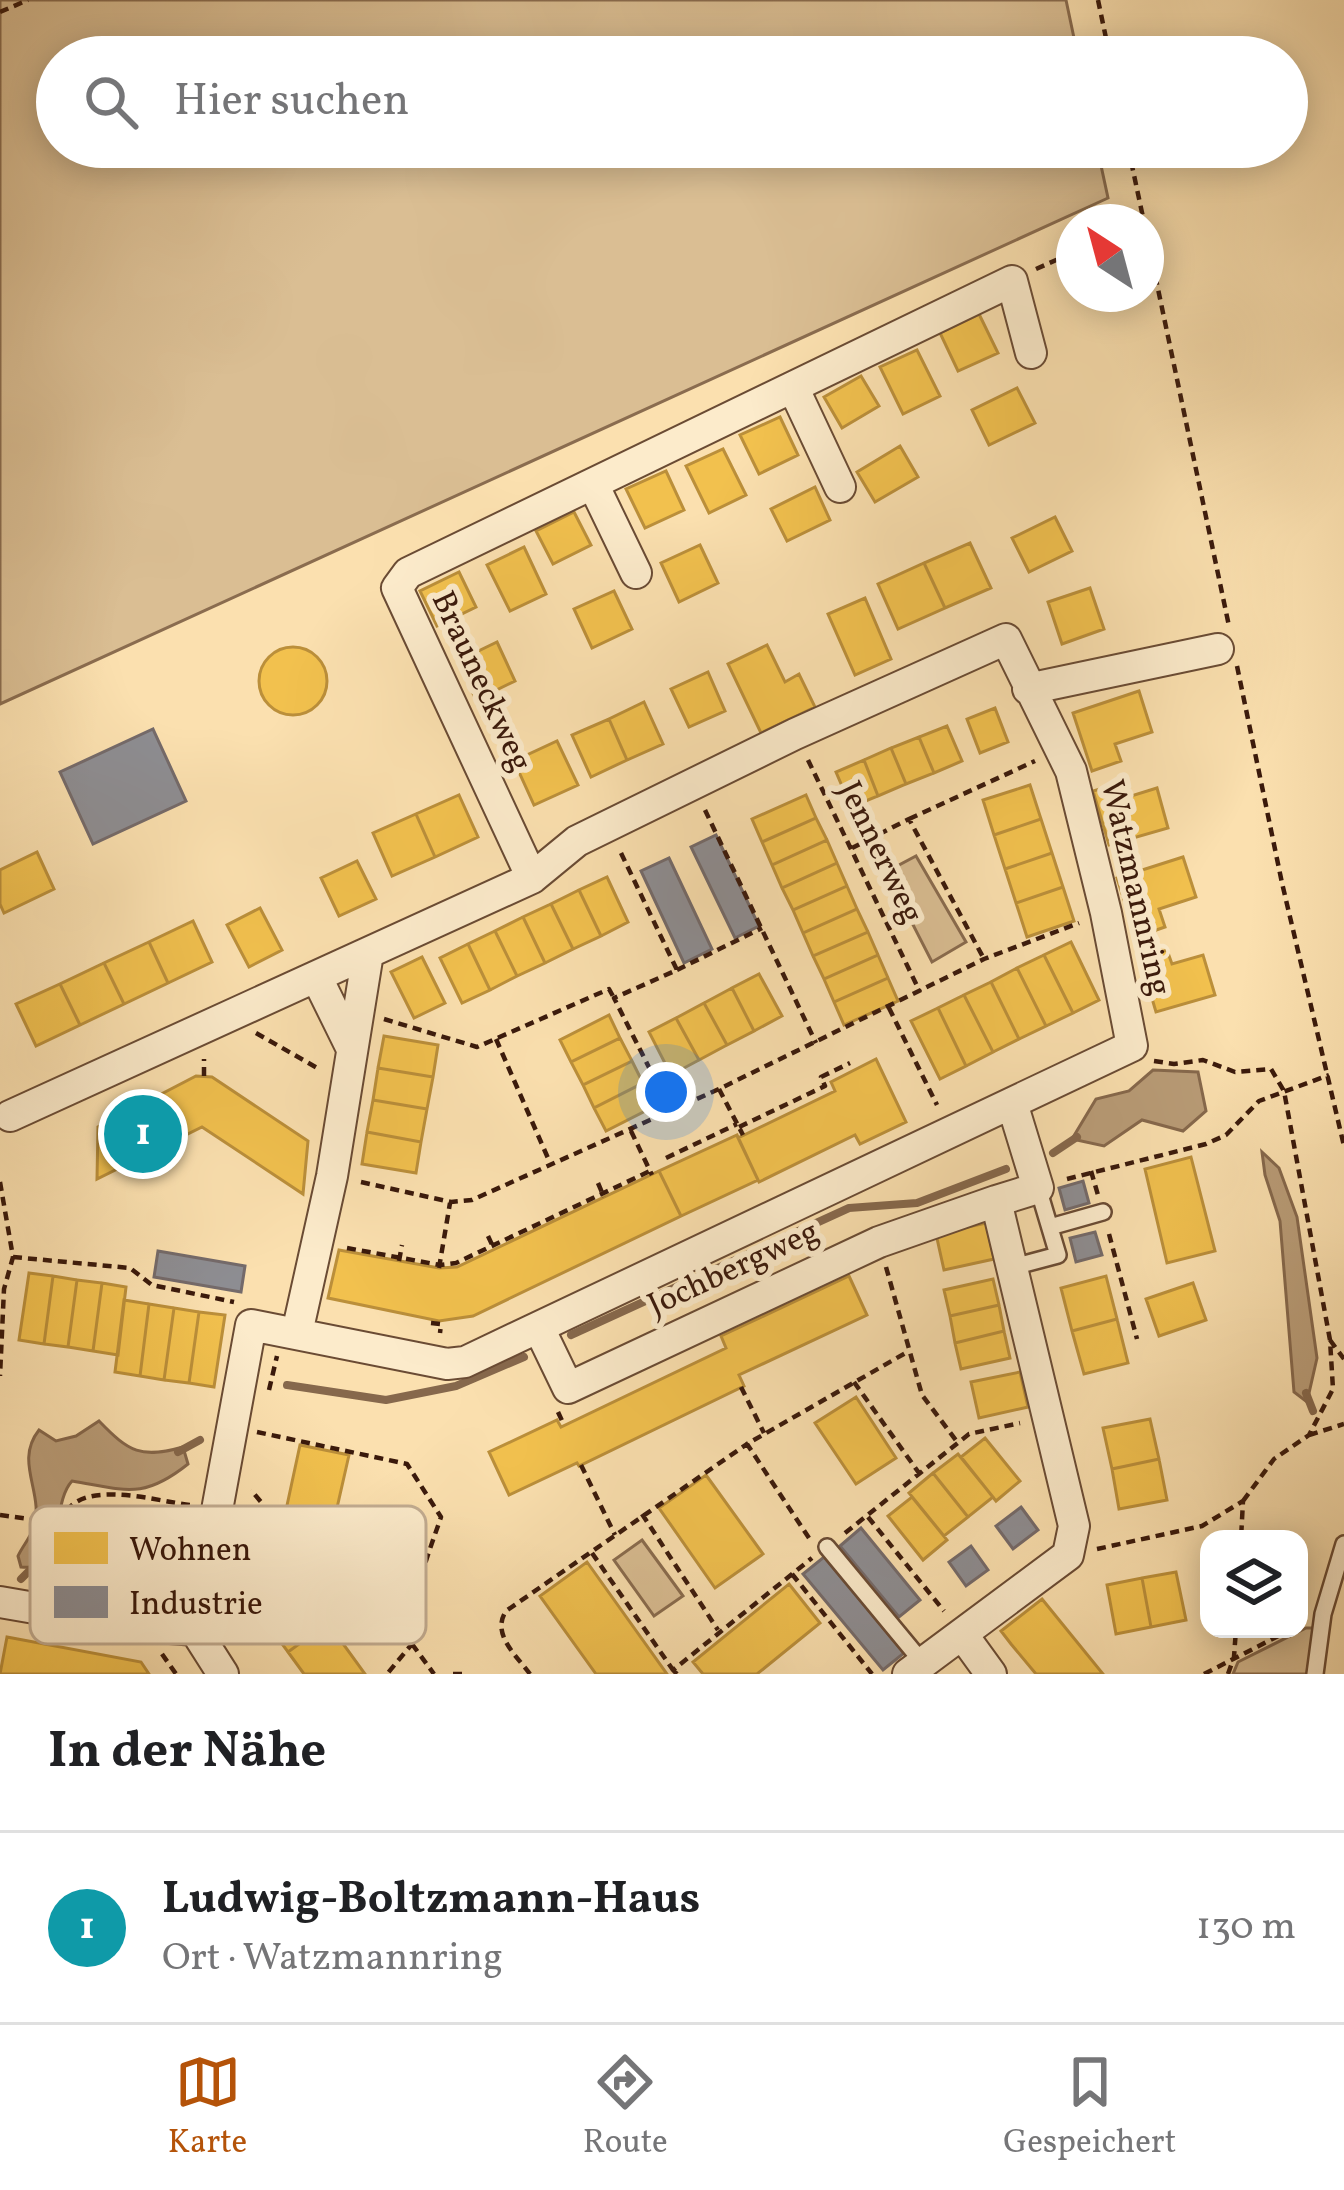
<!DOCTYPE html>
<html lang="de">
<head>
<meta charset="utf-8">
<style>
  :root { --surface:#fff; --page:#f6f6f6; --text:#202124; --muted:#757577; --line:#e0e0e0; --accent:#b45309 }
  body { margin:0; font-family:Vollkorn,serif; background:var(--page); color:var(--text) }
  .controls { position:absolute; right:36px; bottom:36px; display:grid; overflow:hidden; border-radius:24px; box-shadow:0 6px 30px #0003 }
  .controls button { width:108px; height:108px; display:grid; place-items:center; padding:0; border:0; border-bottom:3px solid var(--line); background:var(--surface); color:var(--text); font:60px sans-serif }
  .compass { position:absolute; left:1056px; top:204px; width:108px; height:108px; border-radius:50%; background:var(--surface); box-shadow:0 6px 30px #0003; rotate:324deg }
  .you { position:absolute; left:666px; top:1092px; width:42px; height:42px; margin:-30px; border:9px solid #fff; border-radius:50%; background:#1a73e8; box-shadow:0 0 0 18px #1a73e833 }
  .badge { display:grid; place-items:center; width:78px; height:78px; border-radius:50%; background:var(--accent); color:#fff; font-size:39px; font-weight:700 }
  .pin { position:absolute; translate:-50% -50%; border:6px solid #fff; box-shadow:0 3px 12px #0006 }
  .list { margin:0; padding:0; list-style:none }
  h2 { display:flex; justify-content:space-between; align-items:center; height:156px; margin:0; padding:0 48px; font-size:51px }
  h2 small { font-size:39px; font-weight:400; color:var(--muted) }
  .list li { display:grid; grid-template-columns:78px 1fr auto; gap:36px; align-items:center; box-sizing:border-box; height:192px; padding:0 48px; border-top:3px solid var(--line) }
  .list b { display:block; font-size:45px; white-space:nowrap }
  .list p { margin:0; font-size:39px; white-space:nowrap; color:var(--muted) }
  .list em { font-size:39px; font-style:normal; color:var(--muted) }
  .icon { flex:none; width:66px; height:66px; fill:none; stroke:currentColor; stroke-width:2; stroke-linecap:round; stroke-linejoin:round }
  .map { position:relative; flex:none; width:1344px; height:1674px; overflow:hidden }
  .search { position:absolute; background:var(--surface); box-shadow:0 6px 30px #0003; left:36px; right:36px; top:36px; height:132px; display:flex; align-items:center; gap:30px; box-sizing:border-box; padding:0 42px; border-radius:66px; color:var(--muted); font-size:45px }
  .sheet { height:348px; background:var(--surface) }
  nav { display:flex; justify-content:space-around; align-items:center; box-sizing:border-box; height:168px; border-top:3px solid var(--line); background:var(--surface); font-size:33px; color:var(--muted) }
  nav a { display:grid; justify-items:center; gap:6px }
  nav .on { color:var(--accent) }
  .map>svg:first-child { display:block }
  .green { fill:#dabe93; stroke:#8a6c4f; stroke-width:3 }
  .water { fill:#b99c77; stroke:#86684c; stroke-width:3 }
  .homes { fill:#f2c14e; stroke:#bb8f3a; stroke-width:3 }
  .industry { fill:#8d8d92; stroke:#746a6a; stroke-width:3 }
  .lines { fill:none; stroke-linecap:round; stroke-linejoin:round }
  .stream { stroke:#86684c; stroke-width:8 }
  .service-casing { stroke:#6a4b34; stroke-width:20 }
  .minor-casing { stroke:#6a4b34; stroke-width:34 }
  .path { stroke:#3a190b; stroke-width:4.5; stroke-dasharray:9 6; stroke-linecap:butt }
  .service { stroke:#fcebcb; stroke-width:15 }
  .minor { stroke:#fcebcb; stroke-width:30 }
  .labels { text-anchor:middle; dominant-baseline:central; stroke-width:12; stroke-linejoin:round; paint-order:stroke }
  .street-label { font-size:33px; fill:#3a190b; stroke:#fcebcb }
  .key { fill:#fcebcb; stroke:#c2ac91; stroke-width:3 }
  .key-label { font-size:33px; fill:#3a190b }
</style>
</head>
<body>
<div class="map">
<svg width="1344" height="1674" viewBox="0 0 1344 1674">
  <rect width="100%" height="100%" fill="#fbe0af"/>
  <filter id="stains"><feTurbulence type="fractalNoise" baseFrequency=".00167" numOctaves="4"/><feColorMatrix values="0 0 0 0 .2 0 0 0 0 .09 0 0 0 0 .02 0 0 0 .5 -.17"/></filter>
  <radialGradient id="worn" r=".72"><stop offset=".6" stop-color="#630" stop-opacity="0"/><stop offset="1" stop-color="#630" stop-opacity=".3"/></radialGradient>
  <path class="green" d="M0 0H1066L1078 57H57V147H1097L1108 198 0 704Z
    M916 856 966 942 932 962 886 872Z
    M642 1540 683 1596 654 1616 614 1560Z
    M1306 1628H1312L1314 1635 1308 1674H1233L1238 1662Z"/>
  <path class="water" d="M1153 1070 1198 1072 1206 1111 1183 1131 1142 1120 1104 1146 1072 1139 1096 1099 1129 1091Z
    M1262 1152 1279 1168 1297 1217 1317 1358 1307 1402 1294 1392 1280 1221 1265 1175Z
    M99 1421C129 1452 141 1459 183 1447L188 1464C143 1500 126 1490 72 1481 49 1506 69 1572 21 1567L18 1556C22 1547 30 1538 33 1529 46 1494 13 1463 39 1430L56 1441 76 1436Z"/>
  <path class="homes" d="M979 314 998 353 958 371 940 333Z
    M917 350 940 396 903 414 880 367Z
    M861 376 879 406 842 428 824 397Z
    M1017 388 1035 423 989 445 972 410Z
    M780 417 798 455 759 474 740 435Z
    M900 446 918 477 875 502 857 472Z
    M723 449 746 495 709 513 686 466Z
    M666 471 684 510 645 528 626 489Z
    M815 487 830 520 787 541 771 509Z
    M574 512 591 545 553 564 536 531Z
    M1055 517 1072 551 1029 572 1012 538Z
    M970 543 991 588 945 608 924 563Z
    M700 545 718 583 679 602 661 563Z
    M524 547 546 594 510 611 487 565Z
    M924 563 945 608 898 629 878 584Z
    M459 572 476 607 437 626 420 591Z
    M1090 588 1104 629 1062 644 1048 602Z
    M614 591 632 629 592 648 574 609Z
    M865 598 891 659 855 675 828 614Z
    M497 642 515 681 476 700 458 661Z
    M767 645 785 682 799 674 815 707 761 733 728 664Z
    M259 681a34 34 0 1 1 68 0a34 34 0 1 1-68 0Z
    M708 672 725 711 689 727 671 689Z
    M1139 691 1152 732 1115 744 1121 761 1092 771 1073 713Z
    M644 702 663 744 627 760 609 719Z
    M995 708 1008 742 980 753 967 719Z
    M609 719 627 760 591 777 572 735Z
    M947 726 962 761 934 773 919 737Z
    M919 737 934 773 906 784 891 748Z
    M557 741 578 785 534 805 514 761Z
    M891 748 906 784 878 796 864 760Z
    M864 760 878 796 851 807 836 772Z
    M1120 783 1125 798 1157 788 1168 828 1109 845 1093 791Z
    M1030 785 1041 819 994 835 983 800Z
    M459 795 478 837 435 857 416 814Z
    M806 795 816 818 762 842 752 819Z
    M416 814 435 857 392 876 373 833Z
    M816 818 827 840 772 865 762 842Z
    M1041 819 1052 853 1005 869 994 835Z
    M827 840 837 863 782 888 772 865Z
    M37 852 54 889 4 913 0 904V870Z
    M1052 853 1063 887 1016 903 1005 869Z
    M1183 857 1196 897 1159 909 1165 927 1136 937 1117 878Z
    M357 861 376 899 339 916 321 878Z
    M837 863 847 886 793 910 782 888Z
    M607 877 628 922 601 936 579 890Z
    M847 886 857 909 803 933 793 910Z
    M1063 887 1074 921 1027 937 1016 903Z
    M579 890 601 936 573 949 551 904Z
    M551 904 573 949 545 963 523 917Z
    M260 908 282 950 249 967 227 925Z
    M857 909 868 932 813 956 803 933Z
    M523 917 545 963 517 976 495 931Z
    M193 921 212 962 168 983 149 942Z
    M495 931 517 976 490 990 468 944Z
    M868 932 878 955 824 979 813 956Z
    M149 942 168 983 124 1004 104 963Z
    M1071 942 1099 1000 1073 1013 1044 955Z
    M468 944 490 990 462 1003 440 958Z
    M1167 950 1172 964 1203 955 1215 995 1156 1012 1140 958Z
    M878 955 888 978 834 1002 824 979Z
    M1044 955 1073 1013 1046 1026 1017 968Z
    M422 957 445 1003 414 1018 391 972Z
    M104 963 124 1004 80 1025 60 984Z
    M1017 968 1046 1026 1019 1039 991 982Z
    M759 974 782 1016 754 1031 732 988Z
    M888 978 898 1001 844 1025 834 1002Z
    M991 982 1019 1039 993 1052 964 995Z
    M60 984 80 1025 36 1046 16 1004Z
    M732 988 754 1031 727 1045 704 1003Z
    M964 995 993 1052 966 1066 938 1008Z
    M704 1003 727 1045 699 1060 676 1018Z
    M938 1008 966 1066 940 1079 911 1021Z
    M609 1015 620 1038 571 1062 560 1040Z
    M676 1018 699 1060 671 1075 649 1032Z
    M384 1036 438 1045 433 1077 378 1068Z
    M620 1038 632 1061 583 1085 571 1062Z
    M876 1059 906 1122 860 1144 855 1135 759 1182 738 1138 835 1091 831 1082Z
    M632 1061 643 1083 594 1108 583 1085Z
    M378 1068 433 1077 427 1109 373 1100Z
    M196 1076 212 1077 308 1141 303 1194 202 1127 97 1179 98 1127Z
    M643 1083 655 1106 606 1131 594 1108Z
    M373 1100 427 1109 421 1142 367 1132Z
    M367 1132 421 1142 416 1173 362 1164Z
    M737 1135 758 1180 681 1216 659 1171Z
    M1191 1157 1215 1251 1167 1263 1145 1169Z
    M659 1171 681 1216 473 1316 439 1321 328 1298 339 1250 439 1268 457 1267Z
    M986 1223 994 1259 944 1270 936 1234Z
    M29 1273 53 1276 44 1344 19 1340Z
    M53 1276 77 1280 68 1347 44 1344Z
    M849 1276 867 1315 739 1375 744 1386 579 1466 577 1463 509 1495 489 1452 557 1420 561 1427 726 1348 721 1336Z
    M1106 1276 1117 1319 1072 1331 1061 1288Z
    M993 1279 999 1305 950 1316 944 1290Z
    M77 1280 102 1283 93 1351 68 1347Z
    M102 1283 126 1287 118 1355 93 1351Z
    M1193 1283 1206 1320 1159 1336 1146 1299Z
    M124 1300 149 1304 140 1376 115 1372Z
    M149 1304 174 1308 164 1380 140 1376Z
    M999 1305 1004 1331 955 1343 950 1316Z
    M174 1308 199 1312 189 1383 164 1380Z
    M199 1312 225 1315 214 1387 189 1383Z
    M1117 1319 1128 1363 1084 1374 1072 1331Z
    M1004 1331 1010 1358 961 1369 955 1343Z
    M1020 1372 1028 1407 979 1418 971 1382Z
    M856 1397 896 1458 856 1484 815 1423Z
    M1150 1419 1159 1459 1112 1469 1103 1428Z
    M985 1438 1020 1481 996 1501 961 1457Z
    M300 1445 349 1455 334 1521 286 1510Z
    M958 1454 993 1497 968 1517 933 1473Z
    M1159 1459 1167 1500 1119 1509 1112 1469Z
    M933 1473 968 1517 944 1536 909 1493Z
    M706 1475 763 1554 715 1588 659 1508Z
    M912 1497 947 1540 923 1560 888 1516Z
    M587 1562 667 1674H596L540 1596Z
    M274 1565 322 1576 316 1606 328 1623 288 1652 262 1617Z
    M1176 1572 1186 1620 1151 1627 1142 1578Z
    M1142 1578 1151 1627 1116 1634 1107 1585Z
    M789 1584 820 1623 757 1674H703L693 1662Z
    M1042 1599 1103 1674H1036L1011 1644 1001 1631Z
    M328 1623 365 1674H304L288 1652Z
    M7 1637 141 1662 149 1674H0Z"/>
  <path class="industry" d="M153 729 186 801 93 844 60 772Z
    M716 835 759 926 735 938 691 847Z
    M669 858 712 949 684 963 641 871Z
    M1083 1181 1089 1203 1065 1210 1059 1188Z
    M1095 1232 1102 1255 1076 1262 1070 1238Z
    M158 1251 245 1266 241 1292 154 1277Z
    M1021 1507 1038 1530 1013 1549 996 1526Z
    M861 1528 920 1600 899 1617 840 1546Z
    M971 1546 988 1570 966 1586 949 1562Z
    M824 1557 904 1653 883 1670 803 1574Z"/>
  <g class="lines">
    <path class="stream" d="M1053 1153 1077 1137
      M571 1335 849 1208 917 1203 1006 1169
      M287 1385 386 1400 456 1386 524 1357
      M1306 1393 1313 1411
      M178 1452 200 1440
      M21 1579 37 1563"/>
    <defs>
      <path id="service" d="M1050 1227 1103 1212
        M1013 1267 1058 1255 1038 1188
        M827 1547 923 1663
        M1315 1674 1323 1614 1344 1544"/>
      <path id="minor" d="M793 387 840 487
        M593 484 636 573
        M1028 689 1218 649
        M532 878 397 588 408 573 1012 281 1031 353
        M317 978 352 1049
        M10 1116 532 878 577 841 795 734 1006 639 1071 771 1106 913 1132 1046 465 1362 447 1364 251 1325 195 1630
        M539 1328 568 1388 879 1242 996 1201
        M297 1333 332 1176 368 953
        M0 1602 133 1625 195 1630 223 1674
        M962 1634 991 1674
        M908 1674 1068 1555 1074 1526 996 1201 1038 1188 1012 1103"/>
    </defs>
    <use href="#service" class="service-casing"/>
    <use href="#minor" class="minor-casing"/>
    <path class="path" d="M1098 0 1110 57
      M0 12 28 0
      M1128 147 1144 222
      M1146 232 1229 626
      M1036 269 1074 252
      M1237 666 1282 883 1344 1146
      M808 760 920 992
      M705 810 816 1043
      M909 819 1035 761
      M852 848 909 819 984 959
      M621 853 677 970 614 998 671 1111
      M677 970 762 928
      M889 1008 937 1105
      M384 1019 477 1047 609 989 614 998
      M256 1033 319 1069
      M496 1039 551 1165
      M1154 1061 1174 1064 1203 1060 1235 1072 1271 1069 1284 1091 1330 1340 1333 1389 1309 1435 1274 1459 1243 1501
      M204 1076V1059
      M719 1089 743 1135
      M739 1127 825 1086 821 1077 850 1063
      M631 1131 652 1175
      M666 1158 737 1124
      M1091 1171 1098 1195
      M1067 1179 1206 1144 1226 1135 1259 1101 1329 1075
      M0 1182 13 1257 4 1289 0 1376
      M361 1182 451 1202 472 1200 719 1089 984 959 1079 923
      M598 1183 604 1197
      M1109 1234 1137 1339
      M488 1236 494 1249
      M347 1248 440 1265 456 1263 650 1171
      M13 1257 130 1268 152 1285 234 1302
      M399 1261 402 1245
      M886 1267 922 1395 958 1443
      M439 1268 450 1203
      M431 1323 441 1324 440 1333
      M1330 1340 1344 1359
      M854 1382 919 1473
      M741 1387 764 1433
      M269 1390 277 1356
      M558 1412 564 1425
      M257 1432 407 1464 441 1517C427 1558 410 1600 412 1644L387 1674
      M1309 1435 1344 1424
      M581 1465 615 1535
      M642 1514 718 1630
      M0 1515 60 1523
      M868 1517 944 1611
      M845 1533 969 1434 1020 1423
      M809 1538 747 1444 909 1351
      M1097 1549 1202 1526 1243 1501 1241 1539
      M592 1553 673 1670
      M792 1574 872 1674
      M59 1585C62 1565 58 1546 61 1526 69 1474 154 1501 190 1505
      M231 1633 261 1502 251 1490
      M412 1644 434 1674
      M162 1654 176 1674
      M453 1674H465
      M530 1674C516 1655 491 1634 506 1611L747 1444
      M677 1674 673 1670 812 1558
      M1204 1674 1292 1629
      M1228 1674 1234 1657 1236 1629"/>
    <use href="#service" class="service"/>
    <use href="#minor" class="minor"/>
  </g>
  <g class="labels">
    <g class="street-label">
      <text transform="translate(480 682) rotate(65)">Brauneckweg</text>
      <text transform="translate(879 853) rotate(64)">Jennerweg</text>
      <text transform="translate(1134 888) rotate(77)">Watzmannring</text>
      <text transform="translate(734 1270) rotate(-25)">Jochbergweg</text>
    </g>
  </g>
  <rect x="30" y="1506" width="396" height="138" rx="18" class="key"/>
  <rect x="54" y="1532" width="54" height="32" fill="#f2c14e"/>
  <rect x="54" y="1586" width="54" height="32" fill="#8d8d92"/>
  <g class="key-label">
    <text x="129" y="1560">Wohnen</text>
    <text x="129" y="1614">Industrie</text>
  </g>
  <rect width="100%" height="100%" filter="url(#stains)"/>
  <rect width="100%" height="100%" fill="url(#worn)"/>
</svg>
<div class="controls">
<button><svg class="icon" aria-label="layers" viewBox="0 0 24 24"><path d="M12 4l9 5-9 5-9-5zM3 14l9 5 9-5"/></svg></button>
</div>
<svg class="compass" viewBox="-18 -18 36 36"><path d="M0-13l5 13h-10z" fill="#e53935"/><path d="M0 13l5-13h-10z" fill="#757577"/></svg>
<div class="you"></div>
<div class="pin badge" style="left:143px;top:1134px;background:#0f9aa8">1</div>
<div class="search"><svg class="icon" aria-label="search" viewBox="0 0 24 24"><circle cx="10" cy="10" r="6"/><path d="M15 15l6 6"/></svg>Hier suchen</div>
</div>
<section class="sheet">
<h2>In der Nähe<small></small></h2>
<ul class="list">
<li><span class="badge" style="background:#0f9aa8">1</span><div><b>Ludwig-Boltzmann-Haus</b><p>Ort · Watzmannring</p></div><em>130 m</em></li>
</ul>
</section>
<nav>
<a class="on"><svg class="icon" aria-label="map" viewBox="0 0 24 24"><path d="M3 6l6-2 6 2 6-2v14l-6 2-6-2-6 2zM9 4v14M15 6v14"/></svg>Karte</a>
<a><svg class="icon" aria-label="directions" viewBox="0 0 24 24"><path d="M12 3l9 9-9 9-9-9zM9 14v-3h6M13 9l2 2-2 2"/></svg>Route</a>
<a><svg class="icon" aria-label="saved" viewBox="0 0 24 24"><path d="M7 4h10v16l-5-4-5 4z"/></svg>Gespeichert</a>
</nav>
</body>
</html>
